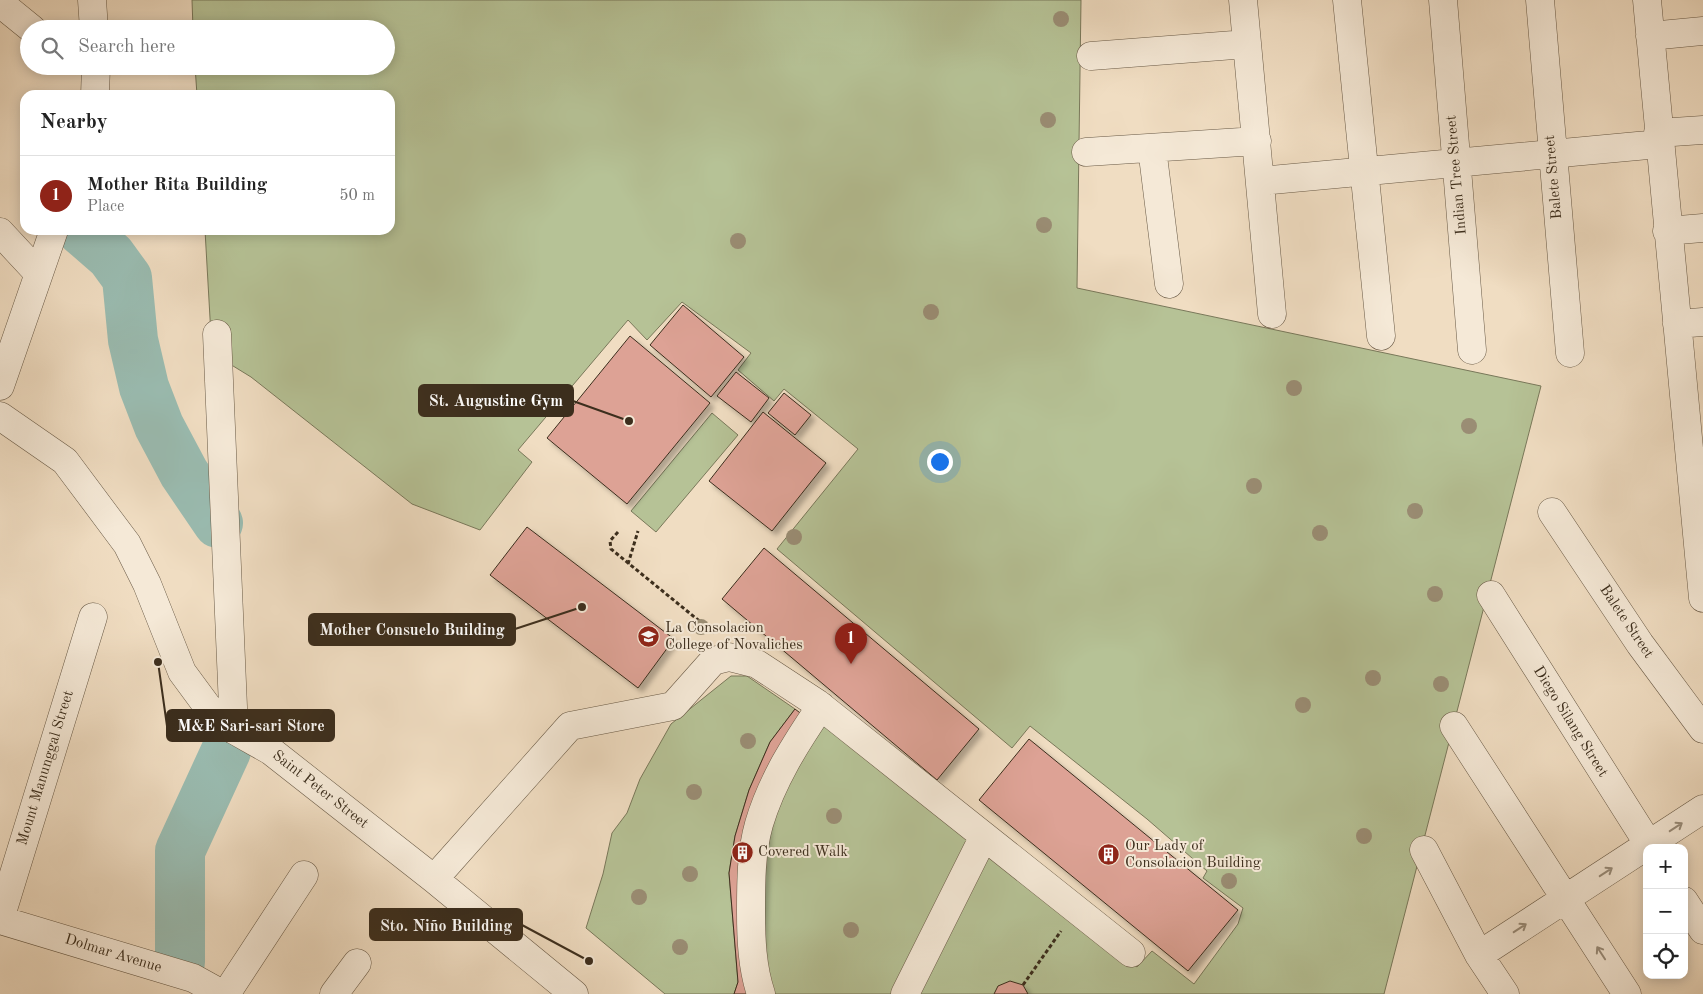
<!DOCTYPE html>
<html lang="en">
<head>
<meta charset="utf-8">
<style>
  :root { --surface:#fff; --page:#f6f6f6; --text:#222; --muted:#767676; --line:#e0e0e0; --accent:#8f2418 }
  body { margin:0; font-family:"Old Standard TT",serif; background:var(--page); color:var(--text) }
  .controls { position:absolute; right:15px; bottom:15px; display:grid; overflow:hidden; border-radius:10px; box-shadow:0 2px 12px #0003 }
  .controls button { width:45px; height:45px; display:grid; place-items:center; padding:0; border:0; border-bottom:1px solid var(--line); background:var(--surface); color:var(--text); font:25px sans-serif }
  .you { position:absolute; left:939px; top:461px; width:18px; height:18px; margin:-12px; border:4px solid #fff; border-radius:50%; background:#1a73e8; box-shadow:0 0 0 8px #1a73e833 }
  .badge { display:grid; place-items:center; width:32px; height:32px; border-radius:50%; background:var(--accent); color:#fff; font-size:16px; font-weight:700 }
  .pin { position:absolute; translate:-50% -41px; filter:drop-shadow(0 1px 2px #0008) }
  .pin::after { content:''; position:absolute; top:26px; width:18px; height:15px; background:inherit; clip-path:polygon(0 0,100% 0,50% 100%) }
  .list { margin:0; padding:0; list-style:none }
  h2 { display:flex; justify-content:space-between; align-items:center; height:65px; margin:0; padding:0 20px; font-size:21px }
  h2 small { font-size:16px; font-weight:400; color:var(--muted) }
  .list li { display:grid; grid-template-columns:32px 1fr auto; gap:15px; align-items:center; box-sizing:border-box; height:80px; padding:0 20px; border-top:1px solid var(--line) }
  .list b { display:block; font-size:19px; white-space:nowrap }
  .list p { margin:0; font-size:16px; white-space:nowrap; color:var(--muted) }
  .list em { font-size:16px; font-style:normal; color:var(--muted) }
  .icon { flex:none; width:28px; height:28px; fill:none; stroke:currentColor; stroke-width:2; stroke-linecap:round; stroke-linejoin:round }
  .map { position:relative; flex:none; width:1703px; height:994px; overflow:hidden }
  .search { position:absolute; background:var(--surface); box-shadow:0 2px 12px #0003; left:20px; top:20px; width:375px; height:55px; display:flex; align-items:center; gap:12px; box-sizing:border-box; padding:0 18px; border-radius:28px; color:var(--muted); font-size:19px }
  .panel { position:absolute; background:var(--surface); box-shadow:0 2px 12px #0003; left:20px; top:90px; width:375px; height:145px; border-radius:15px }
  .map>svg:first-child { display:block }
  .green { fill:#b6c296; stroke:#79785a }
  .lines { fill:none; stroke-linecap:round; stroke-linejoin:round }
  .river { stroke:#9abcb1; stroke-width:50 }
  .building { fill:#dda295; stroke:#3c2e1d; filter:url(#shadow) }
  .minor-casing { stroke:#695a46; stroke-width:29 }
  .path { stroke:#3c2e1d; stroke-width:3; stroke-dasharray:4 2.5; stroke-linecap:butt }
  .minor { stroke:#f5e9d7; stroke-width:28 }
  .tree { fill:#9a8d74 }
  .oneway { stroke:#988c7a }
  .labels { text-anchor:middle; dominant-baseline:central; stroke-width:4; stroke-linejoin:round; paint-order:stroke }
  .street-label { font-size:15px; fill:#3c2e1d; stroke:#f5e9d7 }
  .poi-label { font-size:15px; fill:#3c2e1d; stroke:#f5e9d7; text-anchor:start }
  .leader { fill:none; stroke:#3c2e1d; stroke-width:2 }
  .callout-dot { fill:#3c2e1d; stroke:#f5e9d7; stroke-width:2 }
  .callout { fill:#3c2e1d; stroke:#3c2e1d; stroke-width:2 }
  .callout-label { font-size:16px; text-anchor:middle; font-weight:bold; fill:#fff }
</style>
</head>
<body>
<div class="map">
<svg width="1703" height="994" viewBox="0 0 1703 994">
  <defs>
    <filter id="shadow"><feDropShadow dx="4.5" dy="4.5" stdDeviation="2.5" flood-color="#0004"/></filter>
  </defs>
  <rect width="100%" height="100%" fill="#f0ddc2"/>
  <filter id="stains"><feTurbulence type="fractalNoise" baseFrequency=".004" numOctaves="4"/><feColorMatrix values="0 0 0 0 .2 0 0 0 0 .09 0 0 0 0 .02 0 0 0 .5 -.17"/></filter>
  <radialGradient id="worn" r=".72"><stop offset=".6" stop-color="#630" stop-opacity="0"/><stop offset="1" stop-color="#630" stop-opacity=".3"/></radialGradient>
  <path class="green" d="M192 0H1081L1077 288 1541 386 1384 994H915L988 851 1137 967 1152 951 1194 984 1238 924 1243 908 1203 878 1207 871 1147 819 1030 726 1012 748 777 549 858 449 784 389 774 401 738 370 751 353 682 302 647 340 628 320 518 450 532 462 480 530 412 504 251 377 212 353 205 230H390V95H197L195 66H386V29H193Z
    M712 413 738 435 656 532 631 511Z
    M731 676H747L795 709 770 742 749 790 735 836 729 873 738 982 734 994H665L586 928 603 874 612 833 627 813 640 779 671 724Z
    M820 716 974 839 894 994H766L762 828Z"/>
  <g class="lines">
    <path class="river" d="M81 230 111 256 127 278 133 340 144 387 159 426 184 473 218 523
      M180 962V851L226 751"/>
  </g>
  <path class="building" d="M683 305 744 357 711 397 650 345Z
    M630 336 710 403 627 504 547 438Z
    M736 372 769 398 751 422 717 396Z
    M784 393 811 415 795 435 768 413Z
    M763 412 826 463 772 531 709 481Z
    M527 527 674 639 638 688 490 575Z
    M764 548 979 729 937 780 722 599Z
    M795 709 808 719 769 785 759 994H734L738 982 729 873 735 836 749 790 770 742Z
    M1029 739 1238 910 1188 971 979 800Z
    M1010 981 1023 985 1028 994H994L998 986Z"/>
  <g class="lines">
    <defs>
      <path id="minor" d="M92 0 94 29
        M1243 0 1272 314
        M1347 0 1381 336
        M1443 0 1472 350
        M1540 0 1570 353
        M1647 0 1703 598
        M0 3 32 29
        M1650 36 1703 31
        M1091 56 1247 44
        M95 95 96 66
        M1658 133 1703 130
        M1152 148 1169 284
        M1086 152 1257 141
        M1261 181 1659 144
        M1667 231 1703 228
        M0 232 38 273
        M1677 324 1703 322
        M217 334 234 730
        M0 386 54 230
        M0 416 65 461 127 544 147 584 182 672 210 710 234 730 271 751 434 879 574 994
        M1552 512 1640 644 1703 729
        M1491 595 1651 848
        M1454 726 1627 994
        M1424 850 1479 955 1505 994
        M434 879 570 726 673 706 713 661 729 657 757 664 818 704 1131 953
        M1684 901 1703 930
        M0 919 93 617
        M0 920 193 978 222 994
        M1479 955 1703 809
        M226 994 304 875
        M334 994 357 963
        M761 994C752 967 751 939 751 911 751 882 751 852 759 824 772 780 796 743 821 706
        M905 994 984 836"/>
    </defs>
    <use href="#minor" class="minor-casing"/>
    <path class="path" d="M618 532 610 541 611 549 714 633
      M628 564 638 531
      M1023 985 1061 931"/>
    <use href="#minor" class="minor"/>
  </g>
  <g class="tree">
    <circle cx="1061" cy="19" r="8"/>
    <circle cx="1048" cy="120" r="8"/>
    <circle cx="1044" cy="225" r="8"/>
    <circle cx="738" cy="241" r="8"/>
    <circle cx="931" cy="312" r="8"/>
    <circle cx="1294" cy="388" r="8"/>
    <circle cx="1469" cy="426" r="8"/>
    <circle cx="1254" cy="486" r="8"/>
    <circle cx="1415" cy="511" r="8"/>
    <circle cx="1320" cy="533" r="8"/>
    <circle cx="794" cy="537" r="8"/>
    <circle cx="1435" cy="594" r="8"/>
    <circle cx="701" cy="627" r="8"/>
    <circle cx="1373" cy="678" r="8"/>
    <circle cx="1441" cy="684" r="8"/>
    <circle cx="1303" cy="705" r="8"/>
    <circle cx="748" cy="741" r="8"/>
    <circle cx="694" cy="792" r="8"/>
    <circle cx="834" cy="816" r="8"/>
    <circle cx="1364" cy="836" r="8"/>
    <circle cx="690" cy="874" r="8"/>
    <circle cx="1229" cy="881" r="8"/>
    <circle cx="639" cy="897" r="8"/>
    <circle cx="851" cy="930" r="8"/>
    <circle cx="680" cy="947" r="8"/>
  </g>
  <defs><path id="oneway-shaft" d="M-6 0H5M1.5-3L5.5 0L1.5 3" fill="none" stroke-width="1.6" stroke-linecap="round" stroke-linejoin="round" transform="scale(1.25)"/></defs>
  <g class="oneway">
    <use href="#oneway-shaft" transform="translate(1676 827) rotate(-33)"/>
    <use href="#oneway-shaft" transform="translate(1606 872) rotate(-33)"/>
    <use href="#oneway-shaft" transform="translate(1520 928) rotate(-33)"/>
    <use href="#oneway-shaft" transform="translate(1601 953) rotate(-123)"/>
  </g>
  <defs>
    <symbol id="university-disc" viewBox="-11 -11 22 22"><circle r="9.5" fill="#8f2418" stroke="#f5e9d7"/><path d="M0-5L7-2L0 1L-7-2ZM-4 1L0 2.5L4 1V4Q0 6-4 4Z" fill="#fff"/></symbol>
    <symbol id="building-disc" viewBox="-11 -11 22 22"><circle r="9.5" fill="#8f2418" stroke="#f5e9d7"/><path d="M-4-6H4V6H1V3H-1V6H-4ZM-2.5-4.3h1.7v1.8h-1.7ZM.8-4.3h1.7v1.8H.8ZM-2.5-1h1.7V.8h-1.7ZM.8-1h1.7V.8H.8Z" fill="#fff"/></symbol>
  </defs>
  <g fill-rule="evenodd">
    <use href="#university-disc" x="636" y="624" width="25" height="25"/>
    <use href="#building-disc" x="730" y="840" width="25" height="25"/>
    <use href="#building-disc" x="1096" y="842" width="25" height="25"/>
  </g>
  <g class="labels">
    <g class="street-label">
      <text transform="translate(1457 175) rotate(-95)">Indian Tree Street</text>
      <text transform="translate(1554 177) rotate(-95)">Balete Street</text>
      <text transform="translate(1626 622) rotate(56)">Balete Street</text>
      <text transform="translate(1570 722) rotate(58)">Diego Silang Street</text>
      <text transform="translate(46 768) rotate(-73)">Mount Manunggal Street</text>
      <text transform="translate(320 790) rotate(38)">Saint Peter Street</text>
      <text transform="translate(113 954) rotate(17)">Dolmar Avenue</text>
    </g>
    <g class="poi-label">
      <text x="665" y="628">La Consolacion<tspan x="665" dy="17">College of Novaliches</tspan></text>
      <text x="1125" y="846">Our Lady of<tspan x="1125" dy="17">Consolacion Building</tspan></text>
      <text x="758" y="852">Covered Walk</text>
    </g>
  </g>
  <path class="leader" d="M629 421L573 401M582 607L515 629M158 662L167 726M589 961L522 925"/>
  <g class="callout-dot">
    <circle cx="629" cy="421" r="5"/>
    <circle cx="582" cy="607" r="5"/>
    <circle cx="158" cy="662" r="5"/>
    <circle cx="589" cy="961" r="5"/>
  </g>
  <g class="callout">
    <rect x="419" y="385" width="154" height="31" rx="5"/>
    <rect x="309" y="614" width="206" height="31" rx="5"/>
    <rect x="167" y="710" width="167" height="31" rx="5"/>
    <rect x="370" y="909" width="152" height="31" rx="5"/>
  </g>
  <g class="callout-label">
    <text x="496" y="406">St. Augustine Gym</text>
    <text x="412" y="635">Mother Consuelo Building</text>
    <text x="251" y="731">M&amp;E Sari-sari Store</text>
    <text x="446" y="931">Sto. Niño Building</text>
  </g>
  <rect width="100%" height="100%" filter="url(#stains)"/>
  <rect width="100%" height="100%" fill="url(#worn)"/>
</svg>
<div class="controls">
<button>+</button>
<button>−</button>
<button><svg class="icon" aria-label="locate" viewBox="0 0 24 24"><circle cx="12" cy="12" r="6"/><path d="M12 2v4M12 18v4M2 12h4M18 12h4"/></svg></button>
</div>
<div class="you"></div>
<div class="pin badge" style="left:851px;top:664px">1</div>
<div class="search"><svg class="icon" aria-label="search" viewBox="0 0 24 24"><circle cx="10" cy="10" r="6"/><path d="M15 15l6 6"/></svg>Search here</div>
<section class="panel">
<h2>Nearby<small></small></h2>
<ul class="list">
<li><span class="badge">1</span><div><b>Mother Rita Building</b><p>Place</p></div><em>50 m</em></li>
</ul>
</section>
</div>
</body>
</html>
